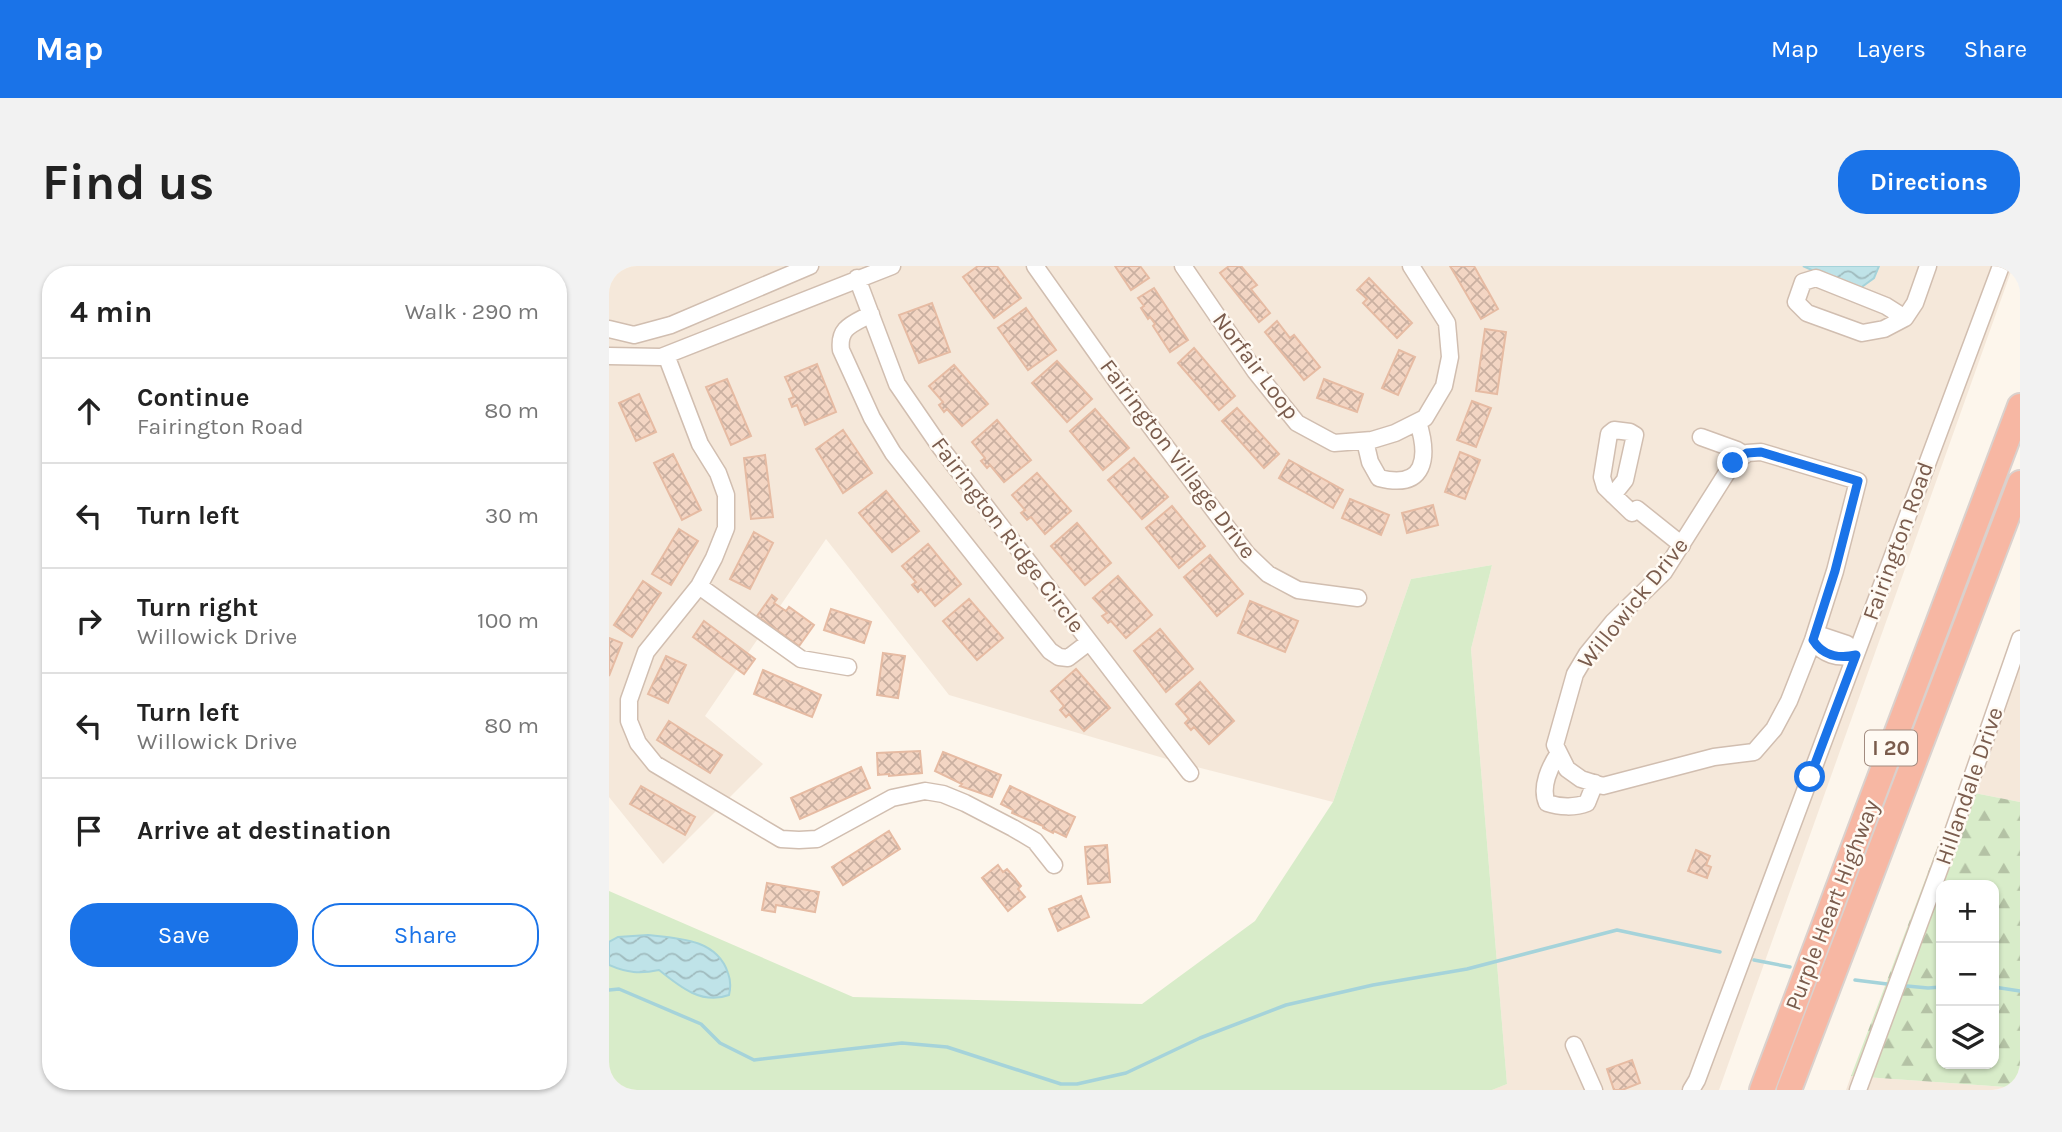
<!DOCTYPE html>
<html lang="en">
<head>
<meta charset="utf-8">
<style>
  :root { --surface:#fff; --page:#f2f2f2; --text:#222; --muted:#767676; --line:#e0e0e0; --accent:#1a73e8 }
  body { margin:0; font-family:Karla,sans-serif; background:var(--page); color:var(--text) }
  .controls { position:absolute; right:21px; bottom:21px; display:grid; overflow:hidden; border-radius:14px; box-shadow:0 2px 5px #0004 }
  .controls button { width:63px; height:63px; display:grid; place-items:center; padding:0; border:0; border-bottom:2px solid var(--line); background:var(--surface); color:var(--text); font:35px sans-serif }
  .stop { position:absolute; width:21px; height:21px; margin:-16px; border:5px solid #1a73e8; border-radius:50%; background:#fff }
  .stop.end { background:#1a73e8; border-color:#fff; box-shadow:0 2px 7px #0008 }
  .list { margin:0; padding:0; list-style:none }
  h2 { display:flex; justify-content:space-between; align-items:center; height:91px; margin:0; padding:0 28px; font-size:30px }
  h2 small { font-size:23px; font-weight:400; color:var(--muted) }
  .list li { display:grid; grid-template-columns:46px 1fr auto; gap:21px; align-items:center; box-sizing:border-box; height:105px; padding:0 28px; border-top:2px solid var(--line) }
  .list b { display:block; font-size:26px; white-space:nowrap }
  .list p { margin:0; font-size:23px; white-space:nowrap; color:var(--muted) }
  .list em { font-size:23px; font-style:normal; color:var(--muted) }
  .actions { display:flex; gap:14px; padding:21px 28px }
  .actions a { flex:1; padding:16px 0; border:2px solid var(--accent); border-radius:28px; text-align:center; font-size:24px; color:var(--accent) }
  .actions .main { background:var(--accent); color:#fff }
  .icon { flex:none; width:38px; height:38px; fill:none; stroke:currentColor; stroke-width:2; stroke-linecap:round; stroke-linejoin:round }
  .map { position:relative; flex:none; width:1411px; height:824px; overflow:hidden; border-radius:28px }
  header { display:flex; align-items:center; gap:42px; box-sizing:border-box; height:98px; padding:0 35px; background:var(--accent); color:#fff }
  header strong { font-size:33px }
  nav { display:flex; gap:38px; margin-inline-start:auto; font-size:24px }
  .intro { display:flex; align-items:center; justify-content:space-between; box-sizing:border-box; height:168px; padding:0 42px }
  h1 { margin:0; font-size:49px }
  .button { padding:18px 32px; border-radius:28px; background:var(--accent); color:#fff; font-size:24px; font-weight:700 }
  main { display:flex; gap:42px; padding:0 42px }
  aside { flex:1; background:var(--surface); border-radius:28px; box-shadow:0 2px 5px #0004 }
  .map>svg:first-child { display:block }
  .residential { fill:#f5e8da }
  .green { fill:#d8ecc9 }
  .forest { fill:url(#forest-firs); fill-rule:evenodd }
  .water { fill:url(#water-waves); stroke:#a5d3da; stroke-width:2 }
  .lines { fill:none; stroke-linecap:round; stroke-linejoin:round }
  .stream { stroke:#a5d3da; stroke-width:3.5 }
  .building { fill:url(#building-cross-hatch); stroke:#e6bba3; stroke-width:2 }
  .minor-casing { stroke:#d1beb0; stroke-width:19 }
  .highway-casing { stroke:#dad1cd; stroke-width:28 }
  .minor { stroke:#fff; stroke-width:16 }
  .highway { stroke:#f7b7a3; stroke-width:24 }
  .route { stroke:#1a73e8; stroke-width:9 }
  .labels { text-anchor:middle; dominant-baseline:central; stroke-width:5; stroke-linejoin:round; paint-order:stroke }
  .shield { fill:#fffaf3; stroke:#a28b7f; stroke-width:2 }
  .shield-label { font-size:21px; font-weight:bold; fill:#7a5c4d }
  .street-label { font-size:23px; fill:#7a5c4d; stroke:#fffaf3 }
</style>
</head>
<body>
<header>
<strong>Map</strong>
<nav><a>Map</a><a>Layers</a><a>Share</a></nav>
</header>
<div class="intro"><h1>Find us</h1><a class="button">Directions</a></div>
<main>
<aside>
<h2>4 min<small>Walk · 290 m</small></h2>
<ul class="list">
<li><svg class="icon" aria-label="ahead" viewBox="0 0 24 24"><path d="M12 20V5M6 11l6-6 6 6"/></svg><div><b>Continue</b><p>Fairington Road</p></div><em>80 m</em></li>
<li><svg class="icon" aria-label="left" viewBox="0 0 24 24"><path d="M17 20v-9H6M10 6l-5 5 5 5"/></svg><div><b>Turn left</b></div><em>30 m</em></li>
<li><svg class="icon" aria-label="right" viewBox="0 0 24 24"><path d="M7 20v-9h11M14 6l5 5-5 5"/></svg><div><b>Turn right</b><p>Willowick Drive</p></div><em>100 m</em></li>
<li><svg class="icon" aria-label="left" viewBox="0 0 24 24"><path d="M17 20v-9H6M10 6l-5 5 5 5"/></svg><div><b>Turn left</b><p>Willowick Drive</p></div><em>80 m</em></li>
<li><svg class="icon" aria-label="arrive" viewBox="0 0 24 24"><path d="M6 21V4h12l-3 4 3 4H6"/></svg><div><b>Arrive at destination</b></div></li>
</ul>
<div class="actions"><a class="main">Save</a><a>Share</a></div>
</aside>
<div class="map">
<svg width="1411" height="824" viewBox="0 0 1411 824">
  <defs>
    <pattern id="forest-firs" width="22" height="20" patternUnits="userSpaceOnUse" patternTransform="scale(1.75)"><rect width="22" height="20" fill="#d8ecc9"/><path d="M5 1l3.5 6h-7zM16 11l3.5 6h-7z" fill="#b4c2a5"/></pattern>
    <pattern id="water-waves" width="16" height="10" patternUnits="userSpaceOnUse" patternTransform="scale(1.75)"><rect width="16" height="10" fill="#bfe3e8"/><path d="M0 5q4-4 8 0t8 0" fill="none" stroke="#a0bbbe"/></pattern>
    <pattern id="building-cross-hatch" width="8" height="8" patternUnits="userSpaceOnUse" patternTransform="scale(1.75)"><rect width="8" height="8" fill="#f3d5c3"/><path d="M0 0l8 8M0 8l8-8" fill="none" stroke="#cab0a1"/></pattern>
  </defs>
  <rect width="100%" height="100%" fill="#fdf6ec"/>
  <path class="residential" d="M0 0H1404L1110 824H883L898 818 862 383 883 299 802 313 724 536 568 496 340 429 217 273 96 450 154 498 54 598 0 531Z
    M1411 364V536L1350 524Z
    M1242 810 1411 822V824H1237Z"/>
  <path class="green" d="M883 299 862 383 898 818 883 824H0V625L244 731 533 738 646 655 724 536 802 313Z"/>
  <path class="forest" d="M1350 524 1411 536V822L1242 810ZM1332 619H1385V798H1332Z"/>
  <path class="water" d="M1194 0H1270L1265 12 1250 23 1236 19Z
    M39 669C69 672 108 673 119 707 122 715 122 721 120 729 93 739 71 721 50 704 31 708 18 707 0 699V676L9 671Z"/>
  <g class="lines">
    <path class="stream" d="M1145 694 1181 701
      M1246 714 1278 718
      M1298 720 1319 722 1332 721
      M1385 721 1411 725
      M0 724 10 723 92 758 111 777 145 794 293 777 338 781 452 818H468L517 807 591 772 677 739 764 719 858 703 1008 664 1111 686"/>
  </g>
  <path class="building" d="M369 0H388L412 32 385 52 354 11Z
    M506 0H531L540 12 522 24Z
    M620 0H632L648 19 642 23 661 47 650 56 611 7Z
    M841 0H865L889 43 872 53Z
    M760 12 803 57 788 72 754 37 758 33 748 24Z
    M545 22 579 74 561 86 544 60 546 58 541 51 539 53 532 42 535 40 529 32Z
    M323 37 341 86 310 97 290 49Z
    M417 42 447 84 419 104 389 62Z
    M668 55 681 72 685 69 711 101 695 114 656 66Z
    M876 63 897 66 888 128 867 125Z
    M585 82 626 130 610 144 569 97Z
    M790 84 806 91 789 129 773 122Z
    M448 95 483 133 458 156 423 117Z
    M208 98 227 146 196 159 188 139 183 141 180 133 185 131 176 111Z
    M345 99 379 138 353 160 338 143 335 146 330 139 334 136 320 120Z
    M118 113 142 170 122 179 97 121Z
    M715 113 754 128 748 146 708 132Z
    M30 128 47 166 27 175 10 137Z
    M863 135 882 142 867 181 848 174Z
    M628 142 670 188 655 202 613 155Z
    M486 143 520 182 494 204 461 165Z
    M388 154 422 194 395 216 381 199 378 202 372 195 376 192 363 176Z
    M234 164 263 207 234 227 207 183Z
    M851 186 871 194 856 233 836 226Z
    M64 188 92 244 73 254 45 197Z
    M156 189 164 251 142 253 135 192Z
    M525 192 559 231 533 253 499 214Z
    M680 194 734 224 724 242 670 212Z
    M428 207 462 245 436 268 422 251 418 254 412 247 416 244 403 229Z
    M277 225 310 265 283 286 250 247Z
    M741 233 780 249 772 269 733 252Z
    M824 239 829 259 798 267 793 247Z
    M563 240 596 280 570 302 537 262Z
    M468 257 502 297 476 319 442 280Z
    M70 263 89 275 62 319 43 308Z
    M145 266 164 277 141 323 121 313Z
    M319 278 352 318 326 340 312 323 309 326 303 319 307 316 293 300Z
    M601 289 634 328 608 350 575 311Z
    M509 310 543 349 517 372 502 355 499 357 493 350 498 347 484 332Z
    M34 315 52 327 23 371 5 359Z
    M163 329 168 333 165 337 177 345 180 341 205 359 190 380 148 350Z
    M360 333 394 372 368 394 334 355Z
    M641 335 689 355 676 386 629 367Z
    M222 343 262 356 255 377 215 364Z
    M95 355 146 393 135 408 84 371Z
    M551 363 584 403 557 426 525 385Z
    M0 372 13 377 0 410Z
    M274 387 296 390 289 432 268 429Z
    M57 390 77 399 59 437 39 428Z
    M467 403 501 442 475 465 460 448 457 451 451 444 455 440 442 425Z
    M154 404 212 429 203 451 145 428Z
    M591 416 625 455 600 478 585 461 582 464 576 457 580 453 567 438Z
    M60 455 113 489 101 507 48 474Z
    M311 485 313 507 280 510V508L269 509 268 487Z
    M334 486 392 509 383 531 351 520 353 518 326 505Z
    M252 501 261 522 191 553 182 532Z
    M32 520 86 551 76 569 21 538Z
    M401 520 466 551 457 571 445 565 444 567 434 562V560L403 547 404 544 392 538Z
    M280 565 291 583 234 619 223 601Z
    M498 579 501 616 479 618 476 581Z
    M1087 584 1101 590 1097 599 1102 601 1098 612 1079 605Z
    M389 599 394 606 398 603 405 611 412 620 409 623 416 631 399 645 373 612Z
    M158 617 210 626 206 646 167 639 166 646 153 644Z
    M472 630 480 651 449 665 440 643Z
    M1023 794 1031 817 1013 824H1005L998 803Z"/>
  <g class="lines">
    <defs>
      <path id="minor" d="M426 0 511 120 638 288 659 308 689 324 749 332
        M574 0 646 105 688 157 725 177 763 174 786 167 816 152 835 120 841 91 838 57 802 0
        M248 12 288 118 332 182 581 507
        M262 48C244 58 229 61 232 84L263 152 284 187 441 385 450 391 459 392 480 376
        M1296 52 1277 40 1207 12 1194 16 1187 36 1198 47 1253 67 1275 63 1296 52 1306 37 1319 0
        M0 63 25 69 62 59 201 0
        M57 89 91 178 109 207 117 229V262L105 292 90 320 37 386 20 434V455L29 477 46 498 172 573 190 574 208 573 283 532 316 525 334 528 356 537 404 562 426 575 445 599
        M0 90 52 91 283 0
        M1092 171 1128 184 1136 189
        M756 175 761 196 770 212C817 224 820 191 809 156
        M1152 186 1249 215 1226 305 1204 374 1180 435 1165 463 1145 486 1105 491 994 520 972 513 958 503 946 479 966 408 978 388 1004 356 1055 306 1124 197 1138 187Z
        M1004 229 1016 214 1026 169 1021 166 1005 164 1000 168 993 211 996 221 1023 247 1028 243 1073 279
        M90 320 192 393 239 401
        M1214 370 1238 378 1246 389C1229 393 1214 389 1204 374Z
        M950 487C941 500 931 521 938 537 950 541 966 542 978 537L986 517
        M965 779 985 824
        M1082 824 1088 814 1392 0
        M1249 824 1343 569 1411 373"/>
      <path id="highway" d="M1153 824 1411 140
        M1180 824 1411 217"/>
    </defs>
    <use href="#minor" class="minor-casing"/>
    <use href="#highway" class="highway-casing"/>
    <use href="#minor" class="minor"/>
    <use href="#highway" class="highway"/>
  </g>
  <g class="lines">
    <path class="route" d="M1124 197 1138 187 1152 186 1249 215 1226 305 1204 374C1213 389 1229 393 1247 389L1201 511"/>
  </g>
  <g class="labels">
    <rect class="shield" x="1256" y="464.5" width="52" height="35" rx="5"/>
    <g class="shield-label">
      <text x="1282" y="482">I 20</text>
    </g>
    <g class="street-label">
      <text transform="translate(647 100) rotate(53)">Norfair Loop</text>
      <text transform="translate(569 193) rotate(53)">Fairington Village Drive</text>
      <text transform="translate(399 269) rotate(53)">Fairington Ridge Circle</text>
      <text transform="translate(1289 275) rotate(-70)">Fairington Road</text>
      <text transform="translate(1024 337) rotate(-51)">Willowick Drive</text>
      <text transform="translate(1360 520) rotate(-71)">Hillandale Drive</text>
      <text transform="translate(1223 639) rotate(-69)">Purple Heart Highway</text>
    </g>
  </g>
</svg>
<div class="controls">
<button>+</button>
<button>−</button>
<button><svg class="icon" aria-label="layers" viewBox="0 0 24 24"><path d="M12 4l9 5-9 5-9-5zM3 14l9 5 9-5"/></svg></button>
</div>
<div class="stop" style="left:1201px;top:511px"></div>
<div class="stop end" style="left:1124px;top:197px"></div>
</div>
</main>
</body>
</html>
